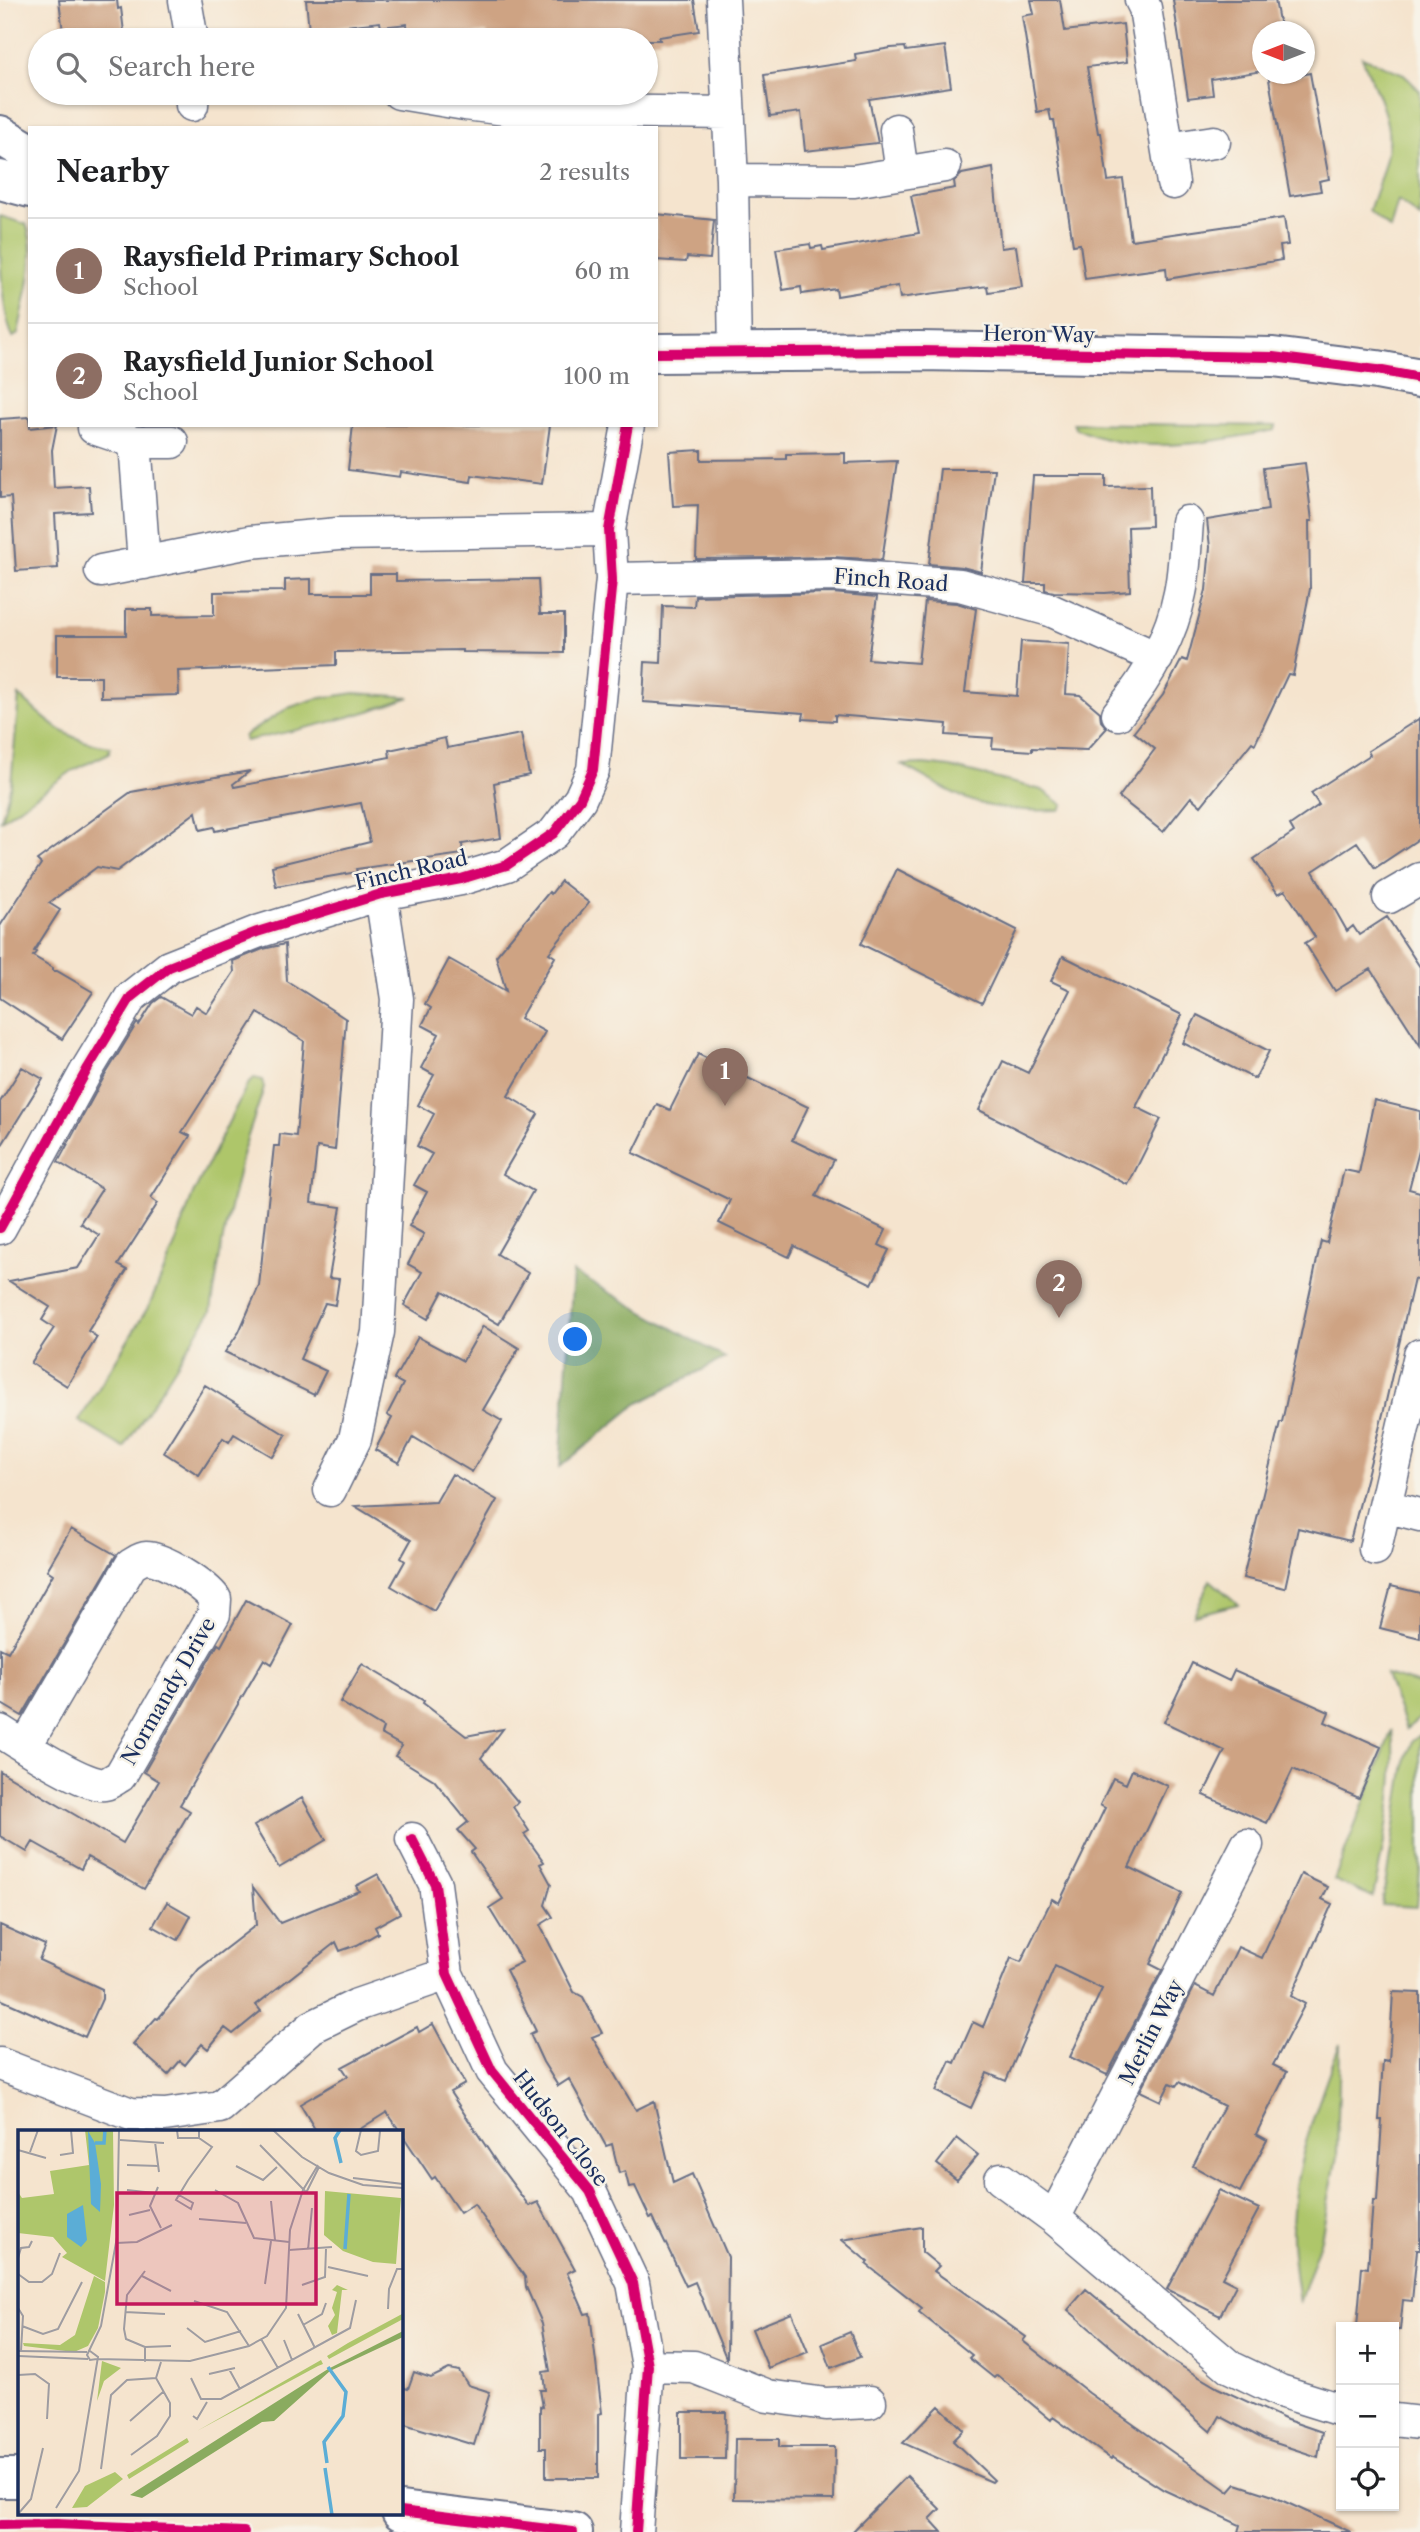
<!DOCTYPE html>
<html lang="en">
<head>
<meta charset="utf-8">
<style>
  :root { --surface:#fff; --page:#f6f6f6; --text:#202124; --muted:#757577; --line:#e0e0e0; --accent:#b45309 }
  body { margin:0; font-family:"Libre Caslon Text",serif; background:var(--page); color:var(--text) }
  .controls { position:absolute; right:21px; bottom:21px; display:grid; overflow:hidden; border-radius:0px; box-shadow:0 2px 5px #0004 }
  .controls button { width:63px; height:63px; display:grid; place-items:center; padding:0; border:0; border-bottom:2px solid var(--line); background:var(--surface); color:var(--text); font:35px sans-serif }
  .compass { position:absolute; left:1252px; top:21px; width:63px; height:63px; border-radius:50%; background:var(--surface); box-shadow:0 2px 5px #0004; rotate:270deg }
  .you { position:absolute; left:576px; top:1340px; width:24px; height:24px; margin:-18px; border:5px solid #fff; border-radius:50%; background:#1a73e8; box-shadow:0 0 0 10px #1a73e833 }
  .badge { display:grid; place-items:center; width:46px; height:46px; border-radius:50%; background:var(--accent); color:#fff; font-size:23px; font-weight:700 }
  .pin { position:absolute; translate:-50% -58px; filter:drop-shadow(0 2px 4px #0008) }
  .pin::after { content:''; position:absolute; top:37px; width:24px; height:21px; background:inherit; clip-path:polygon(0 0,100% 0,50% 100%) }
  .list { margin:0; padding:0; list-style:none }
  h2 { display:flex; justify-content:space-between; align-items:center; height:91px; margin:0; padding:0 28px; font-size:30px }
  h2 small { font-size:23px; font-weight:400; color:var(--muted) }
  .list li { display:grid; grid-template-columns:46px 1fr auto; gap:21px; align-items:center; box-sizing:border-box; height:105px; padding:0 28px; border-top:2px solid var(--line) }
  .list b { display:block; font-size:26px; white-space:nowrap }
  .list p { margin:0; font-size:23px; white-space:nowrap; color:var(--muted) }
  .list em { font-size:23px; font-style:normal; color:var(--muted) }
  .icon { flex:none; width:38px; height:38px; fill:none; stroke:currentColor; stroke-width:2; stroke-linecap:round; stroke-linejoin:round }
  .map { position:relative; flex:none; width:1420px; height:2532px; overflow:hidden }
  .search { position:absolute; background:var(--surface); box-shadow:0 2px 5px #0004; left:28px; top:28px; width:630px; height:77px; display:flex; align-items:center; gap:18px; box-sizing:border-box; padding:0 24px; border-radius:38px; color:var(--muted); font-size:26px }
  .panel { position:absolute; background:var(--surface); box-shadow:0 2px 5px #0004; left:28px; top:126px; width:630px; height:301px; border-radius:0px }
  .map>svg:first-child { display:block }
  .green { fill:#aec66b; stroke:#647a64; stroke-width:2 }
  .forest { fill:#8aab5f; stroke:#526d5e; stroke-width:2 }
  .building { fill:#cea383 }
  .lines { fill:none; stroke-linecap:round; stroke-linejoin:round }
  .minor-casing { stroke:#676e85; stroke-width:35 }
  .tertiary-casing { stroke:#676e85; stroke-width:42 }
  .minor { stroke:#fff; stroke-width:32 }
  .tertiary { stroke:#fff; stroke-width:38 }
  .cycleway-casing { stroke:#f7f3e8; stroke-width:15 }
  .cycleway { stroke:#d6006c; stroke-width:10 }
  .labels { text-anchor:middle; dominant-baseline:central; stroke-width:5; stroke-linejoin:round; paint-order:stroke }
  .street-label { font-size:21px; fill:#1b2f5e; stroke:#f7f3e8 }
  .inset-river { fill:none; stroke:#5badd6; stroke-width:3.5 }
  .inset-road { fill:none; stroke:#9e9ca1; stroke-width:2 }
  .view { fill:#c2185b; fill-opacity:0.15; stroke:#c2185b; stroke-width:3.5 }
  .inset-edge { fill:none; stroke:#1b2f5e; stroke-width:3.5 }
</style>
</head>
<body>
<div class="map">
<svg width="1420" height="2532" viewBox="0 0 1420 2532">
  <rect width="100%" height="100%" fill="#f7f3e8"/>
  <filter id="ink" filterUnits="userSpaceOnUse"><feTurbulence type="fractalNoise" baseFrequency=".0143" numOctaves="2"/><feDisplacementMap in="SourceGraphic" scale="14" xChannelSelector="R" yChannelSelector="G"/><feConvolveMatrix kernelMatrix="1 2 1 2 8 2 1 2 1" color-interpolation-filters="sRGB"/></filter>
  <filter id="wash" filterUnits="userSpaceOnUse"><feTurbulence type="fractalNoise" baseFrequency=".00686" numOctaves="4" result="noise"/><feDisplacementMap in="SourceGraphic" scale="28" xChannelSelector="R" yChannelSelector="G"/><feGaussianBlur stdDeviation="1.57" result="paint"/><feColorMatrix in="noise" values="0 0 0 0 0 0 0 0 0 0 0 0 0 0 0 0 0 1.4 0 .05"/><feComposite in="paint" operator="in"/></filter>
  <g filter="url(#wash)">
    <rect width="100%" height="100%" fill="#f5e4ce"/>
    <path class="green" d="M1362 57 1404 74 1420 91V218L1398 201 1390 229 1369 211C1377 187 1391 155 1388 130 1386 109 1370 77 1362 57Z
      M0 216 26 224C39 255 24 302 18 334L13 337C0 310 0 249 0 216Z
      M1073 423 1276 426 1275 430C1220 440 1161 453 1106 439 1096 437 1085 432 1075 428Z
      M355 693 410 697C353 718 304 729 245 741L244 736 288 708 315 699Z
      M19 695C48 723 69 742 110 747L109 753 72 771 1 820 11 784Z
      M923 764 950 767 1042 790 1063 805 1060 810C1038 811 1013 811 990 806 959 800 929 779 902 765Z
      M254 1078 262 1080 264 1088 243 1151 222 1243 211 1311 124 1448 79 1421 150 1304 175 1245 193 1194 247 1085Z
      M1210 1580 1238 1604 1194 1615Z
      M1386 1675 1420 1685V1718L1406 1729Z
      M1392 1730C1398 1787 1384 1842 1373 1897L1334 1880Z
      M1420 1735V1871L1417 1907 1382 1905 1406 1757 1412 1741Z
      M1340 2044 1337 2156 1321 2239 1299 2303C1296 2278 1291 2253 1292 2228 1293 2166 1318 2102 1340 2044Z"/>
    <path class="forest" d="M573 1272 725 1358 637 1404 560 1467Z"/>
    <g id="blocks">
      <path class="building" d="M59 0H117L118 9 121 8 125 40H64Z
        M306 0H694L699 31 659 37 660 40H488L487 32 409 40 407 24 381 27 380 22 309 30Z
        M1031 0H1060L1065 31 1123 24 1127 62 1087 67 1098 133H1101L1108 181 1123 179 1131 240 1284 218 1288 245 1280 246 1282 260 1167 279 1166 268 1085 279 1080 244 1073 245 1054 120H1051L1049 110 1037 112 1022 16 1034 14Z
        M1173 0H1275L1281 32H1263V71L1211 79 1213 95 1188 98Z
        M945 46 951 87 869 99 878 143 805 151 801 112 770 116 764 75 856 61 855 54 891 48 905 47 906 51Z
        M1310 73 1329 179 1319 181 1321 191 1290 196 1268 74H1296L1297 76Z
        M993 168 1001 248 1016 246 1022 287 988 292 987 286 900 298 898 286 837 296 836 289 802 294 801 287 783 290 776 249 810 244 811 248 822 246 823 250 919 233 911 196 955 188 954 181 962 174Z
        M656 214 714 220 710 259 687 257 686 262 656 260Z
        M29 417 30 428 57 425 52 450 54 488 89 486 91 512 55 514 58 568 16 571 11 497 0 498V419Z
        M353 425H550L542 484 472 475 471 482 401 472 400 477 348 470Z
        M701 450V460L786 459V454L845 453V463L897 461 882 560 833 557 696 559 698 505 673 506 669 452Z
        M1305 463 1312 521H1309L1310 589 1293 675 1288 674 1255 744 1252 742 1201 806 1191 797 1163 832 1119 797 1155 749 1134 732 1163 695 1182 659 1187 661 1206 590 1210 547 1207 520 1268 510 1263 468Z
        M940 469H994L981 572 962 567 929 564Z
        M1033 476H1106V487L1150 486 1151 526 1128 527 1130 591 1105 593 1054 592 1045 590V583H1025Z
        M370 574H396V581L538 579 540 614H564V653L462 652V650L336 652V665L178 671 179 695 101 697V677H57V635H126V609H152V616L214 615V592L285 591V580L311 579V594H370Z
        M832 593 877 597 868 659 918 663 925 601 957 603 976 609 965 692 1017 696 1021 641 1069 644 1066 694 1080 695 1100 712 1101 721 1107 728 1087 750 1032 748V751L992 748 993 738 946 735 947 724 835 715V721L803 719 804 713 643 702 645 662 661 663 663 606 694 607 695 596Z
        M1420 718V838L1375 868 1357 842 1313 871 1347 931 1353 926 1359 935 1387 917 1420 967V1045L1371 969 1335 991 1305 943 1315 937 1285 890 1278 894 1254 859 1294 832 1290 825 1319 805 1311 793 1370 755 1368 751Z
        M521 734 529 775 494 783 501 838 462 844 463 854 356 869 357 872 276 886 272 866 370 842 361 803 215 831 214 827 200 830 196 812 117 871 97 867 49 903 60 910 34 951 36 952 33 956 53 968V971H57L93 992 62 1039 0 998V926L41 864 37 860 131 792 250 771 233 784 234 787 390 757 389 750 418 744 445 738 447 748Z
        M897 869 1017 930 982 1003 861 944Z
        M561 881 589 903 549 953 555 957 520 1018 545 1032 508 1096 538 1114 503 1174 533 1191 497 1254 528 1273 499 1324 443 1291 428 1319 404 1305 422 1272 408 1264 424 1234 409 1226 427 1192 414 1185 432 1154 417 1146 434 1114 418 1105 434 1075 421 1068 439 1034 422 1025 431 1008 425 1004 449 959 506 991 496 956 549 892 551 894Z
        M285 944 287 981 346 1019 335 1150 317 1147 311 1203 341 1207 329 1278 339 1279 335 1305 325 1303 300 1359 326 1371 314 1395 225 1352 239 1332 259 1286 274 1146H279L280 1134 296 1136 304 1041 258 1013 182 1132 190 1136 151 1198 158 1203 118 1265 127 1270 88 1331 97 1337 67 1386 31 1363 54 1328 42 1320 50 1307 9 1281 78 1268 99 1235 80 1223 102 1189 58 1162 104 1077 137 1023 139 1025 153 1003 161 997 191 1014 196 1006 207 1013 234 972 233 961 263 949Z
        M1063 956 1182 1015 1136 1107 1161 1119 1128 1185 979 1110 1003 1061 1028 1073 1070 990 1051 981Z
        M1197 1015 1269 1051 1255 1079 1183 1043Z
        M698 1054 808 1107 792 1140 834 1160 816 1196 886 1230 879 1245 889 1250 872 1284 794 1246 789 1257 719 1223 730 1200 633 1153 657 1104 670 1110Z
        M22 1067 43 1079 0 1148V1102Z
        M1374 1100 1420 1111V1147L1409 1189 1420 1192V1281L1414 1279 1384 1410 1350 1541 1298 1528 1285 1588 1243 1578 1280 1422H1282L1321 1241 1327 1243 1344 1170 1359 1173Z
        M483 1326 519 1348 483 1410 502 1421 472 1472 413 1437 399 1463 375 1450 392 1418 387 1415 403 1384 394 1379 418 1337 463 1361Z
        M205 1385 286 1435 273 1457 234 1434 229 1442 223 1438 199 1475 163 1452Z
        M452 1474 497 1500 434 1611 391 1586 405 1561 401 1558 411 1540 355 1506 436 1502Z
        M71 1529 116 1555 22 1716 0 1703V1648L8 1652 53 1574 47 1570Z
        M1391 1586 1420 1593V1638L1380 1628Z
        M246 1600 293 1625 272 1664 264 1659 180 1805 190 1811 144 1889 87 1857 81 1869 33 1842 27 1852 0 1836V1771L123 1843 159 1781 144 1772 218 1644 221 1646Z
        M1192 1663 1229 1681 1234 1670 1329 1712 1325 1722 1381 1747 1359 1798 1293 1769 1267 1823 1203 1795 1225 1751 1164 1722Z
        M362 1664 424 1701 423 1703 466 1736 503 1729 481 1758 518 1802 513 1807 529 1831 524 1834 544 1862 540 1864 551 1884 545 1905 553 1917 540 1925 574 1992 583 1997 602 2033 592 2037 636 2110 654 2101 673 2183 692 2174 728 2257 727 2360 695 2282 686 2286 653 2217 650 2218 635 2186 629 2187 625 2171 619 2173 612 2144 606 2146 569 2079 558 2086 543 2062 530 2034 536 2031 506 1970 522 1962 489 1908 503 1899 471 1852 475 1849 458 1830 468 1822 434 1780 395 1756 402 1746 381 1734 383 1728 340 1702Z
        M1132 1770 1168 1786 1129 1867 1182 1893 1150 1964 1162 1970 1107 2075 1070 2057 1102 1989 1055 1966 1006 2081 987 2073 971 2108 936 2091 950 2061 955 2063 973 2022 983 2027 1011 1958 1021 1962 1052 1899 1059 1903 1105 1808 1100 1805 1113 1778 1126 1784Z
        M302 1798 326 1840 279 1868 254 1826Z
        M378 1874 400 1913 375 1927 378 1933 357 1945 340 1951 336 1942 256 2005 261 2011 233 2034 225 2028 208 2049 202 2044 185 2065 180 2061 168 2075 133 2044 156 2018 158 2019 199 1969 256 1925 253 1887 280 1923 359 1891 356 1886Z
        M1301 1874 1328 1887 1322 1899 1332 1904 1291 1996 1305 2004 1273 2065 1287 2072 1256 2134 1267 2140 1240 2192 1193 2166 1224 2106 1179 2082 1176 2086 1170 2083 1161 2101 1140 2091 1195 1986 1214 1996 1238 1947 1262 1958Z
        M167 1902 191 1916 178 1940 153 1926Z
        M0 1925 45 1945 39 1960 102 1989V1999L85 2037 0 1999Z
        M1393 1992 1420 1993V2250H1417L1412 2301 1403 2300 1400 2330H1394V2327H1357L1362 2267 1368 2268 1373 2201H1377L1382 2120H1379L1383 2061 1389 2062Z
        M433 2024 465 2084 450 2092 497 2163 529 2206 538 2202 575 2269 567 2273 585 2314 590 2313 602 2413 598 2414V2478H546V2448H540V2406L543 2407 540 2390H545L543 2372 550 2371 542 2323 526 2287 525 2277 474 2204 460 2213 435 2177 432 2179 387 2112 357 2131H316L300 2104 348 2076 342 2067 417 2027 419 2032Z
        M957 2138 978 2155 957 2180 937 2164Z
        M1219 2190 1259 2209 1222 2278 1236 2285 1220 2316 1167 2289Z
        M922 2227V2252L939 2266 934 2271 1026 2337 1023 2341 1089 2393 1229 2492 1236 2484 1270 2495 1351 2532H1238L1240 2525 1164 2490 1112 2457 1111 2459 1053 2417 1051 2420 997 2375 994 2378 969 2358 972 2355 919 2312 922 2308 866 2264 868 2262 842 2240Z
        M1086 2289 1167 2357 1189 2371 1218 2388 1287 2420 1322 2432 1318 2457 1263 2439 1220 2416 1211 2432 1068 2310Z
        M792 2313 808 2352 768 2368 752 2329Z
        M850 2332 860 2357 831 2368 822 2344Z
        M449 2369 459 2371 468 2385 490 2392 474 2445 401 2423V2387L408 2389 414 2372 431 2378Z
        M939 2406 964 2430 953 2441 994 2480 992 2482 903 2443Z
        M681 2412H726L725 2459H681Z
        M735 2439H779V2447H835L834 2500 734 2499Z
        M907 2476 940 2509 930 2519 942 2532H852Z"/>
    </g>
  </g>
  <g filter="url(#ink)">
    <use href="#blocks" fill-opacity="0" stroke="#676e85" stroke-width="2"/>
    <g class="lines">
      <defs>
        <path id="minor" d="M185 0 192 40
          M723 0 732 180 735 354
          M1141 0 1145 8 1173 183
          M399 93 465 104 514 110 729 113
          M192 105 193 93
          M896 130 902 173
          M1168 149 1214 142
          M732 180 854 181 945 166
          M94 428 135 442 144 563
          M135 442H172
          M101 571 250 542 338 534 609 530
          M612 579 833 575 960 585 1050 610 1157 658
          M1118 714C1147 679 1171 639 1180 593 1185 570 1185 545 1187 522
          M1389 897 1420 879
          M0 1228 88 1068 131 997 169 967 257 932 381 894 461 879 507 865 554 833 580 799 593 770 612 579 609 530 628 425
          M330 1490 355 1439 378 1332 397 999 381 894
          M1385 1506 1420 1515
          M1375 1549 1420 1355
          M0 1731C19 1743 87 1788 105 1784 110 1783 116 1778 120 1776L214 1614 215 1599C205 1585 164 1558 146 1558 141 1558 136 1562 131 1565L25 1747
          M412 1839 435 1884 447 1974 492 2071 590 2191 633 2283 648 2366 636 2532
          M0 2064 131 2114 165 2115 220 2107 312 2027 357 2005 447 1974
          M1001 2179 1054 2218 1230 2367 1280 2391 1341 2410
          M1054 2218 1247 1845
          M648 2366 694 2367 768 2396 826 2404 870 2402
          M1394 2420 1420 2423"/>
        <path id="tertiary" d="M0 135 30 153
          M0 180 30 188
          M656 353 919 351 1273 357 1377 370 1420 378
          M0 2478H19
          M401 2511 573 2532"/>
      </defs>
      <use href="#minor" class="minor-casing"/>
      <use href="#tertiary" class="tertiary-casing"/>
      <use href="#minor" class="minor"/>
      <use href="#tertiary" class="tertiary"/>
      <defs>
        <path id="cycleway" d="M656 353 919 351 1273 357 1377 370 1420 378
          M0 1228 88 1068 131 997 169 967 257 932 381 894 461 879 507 865 554 833 580 799 593 770 612 579 609 530 628 425
          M412 1839 435 1884 447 1974 492 2071 590 2191 633 2283 648 2366 636 2532
          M401 2511 573 2532
          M0 2525 56 2524 244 2532"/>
      </defs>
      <use href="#cycleway" class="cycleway-casing"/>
      <use href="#cycleway" class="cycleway"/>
    </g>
  </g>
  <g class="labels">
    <g class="street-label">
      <text transform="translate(1039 334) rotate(1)">Heron Way</text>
      <text transform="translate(891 580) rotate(4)">Finch Road</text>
      <text transform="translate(411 870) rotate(-13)">Finch Road</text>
      <text transform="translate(168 1691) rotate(-60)">Normandy Drive</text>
      <text transform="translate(1151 2032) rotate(-63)">Merlin Way</text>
      <text transform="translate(561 2128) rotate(52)">Hudson Close</text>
    </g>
  </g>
  <g transform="translate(18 2130)">
    <rect width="385" height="385" fill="#f5e4ce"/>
    <path d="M67 0H95L96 75 87 151 44 127 49 123 35 107 0 103V62L4 68 36 64 32 41 71 35ZM307 61 383 68 378 134 355 132 325 121 306 105ZM76 146 87 152V162L80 198 70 216 56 222 6 216 5 213 42 215 57 205ZM319 155 330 160H324L319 203 314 205 310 196 317 185 314 178 319 162 314 160ZM384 184 385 189 311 229 309 226 330 213ZM303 230 305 234 300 236 179 301ZM84 231 103 238 86 251 79 271ZM169 308 171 312 111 349 109 345ZM97 342 105 349 69 377 54 378 67 356Z" fill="#aec66b"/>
    <path d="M385 201V207L312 241 256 291 244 292 124 368 112 365 310 239Z" fill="#8aab5f"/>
    <path d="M70 1 77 13 83 54 82 82 73 74ZM65 75 69 110 63 117 49 107V84Z" fill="#5badd6"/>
    <path class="inset-river" d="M322 0 317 8 323 33M77 13H86L87 0M327 119 331 64M309 333 306 312 325 286 328 262 310 237M307 338 314 385"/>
    <path class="inset-road" d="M159 0 160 8H181M255 0 284 27 311 43 345 55 385 58M343 0 338 21 343 25 360 21 362 1M102 10 146 13M137 12 141 42M242 15 288 62M0 20 28 28M12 22 20 0M42 25 55 23 53 0M109 35 141 36M218 36 245 50 259 37M335 48 385 54M140 57 132 76 143 98M109 60 136 63M197 60 220 73 236 108 271 112M288 63 301 37M161 65 175 73 173 79 158 70 170 50 194 17 181 8V0M253 71 257 110M111 85 132 80M181 89 228 93M98 113 119 112 154 95M271 120 314 117M290 120 294 78M0 128 3 118 11 117 14 111M310 137 350 146M127 141 109 165 106 199 108 209 127 217V232M0 144 11 152H24L34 144 42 123M124 146 153 161M247 154 253 111M284 155 307 147 308 119M176 171 209 182 231 216M0 178 5 186 3 221M370 179 371 159 379 139H385M107 182 147 184M280 184 297 218M285 195 304 184 308 173M4 196 25 204 40 199 64 152M169 198 187 212 223 201M243 209 260 238M266 210 274 230M127 217 153 216M0 221 69 222M0 226 70 229M79 229 172 231 231 216 249 206 268 178 272 100 285 60 300 35M79 229 72 230 69 225 83 196 99 107 101 0M211 239 222 259M191 244 217 238M0 245 17 244 31 254 29 289M173 248 183 269H203L332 198 338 170M175 286 179 289 189 272M112 291 145 262M113 325 139 306 152 286V273L138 248M83 339 93 265 109 250 138 248 143 232M38 378 61 341 80 227 72 221M0 384 13 369 25 318"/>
    <path class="view" d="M99 63H298V174H99Z"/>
    <rect width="385" height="385" class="inset-edge"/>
  </g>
</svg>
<div class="controls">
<button>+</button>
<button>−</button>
<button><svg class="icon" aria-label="locate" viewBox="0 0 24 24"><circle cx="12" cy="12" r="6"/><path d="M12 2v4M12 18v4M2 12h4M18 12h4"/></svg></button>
</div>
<svg class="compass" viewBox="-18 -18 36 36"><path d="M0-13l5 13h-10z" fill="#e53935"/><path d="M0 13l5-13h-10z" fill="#757577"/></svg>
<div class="you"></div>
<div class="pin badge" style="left:725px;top:1106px;background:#8d6e63">1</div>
<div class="pin badge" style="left:1059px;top:1318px;background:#8d6e63">2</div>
<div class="search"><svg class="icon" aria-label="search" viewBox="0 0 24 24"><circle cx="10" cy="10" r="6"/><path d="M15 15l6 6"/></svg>Search here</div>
<section class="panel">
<h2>Nearby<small>2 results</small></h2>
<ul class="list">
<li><span class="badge" style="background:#8d6e63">1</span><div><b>Raysfield Primary School</b><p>School</p></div><em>60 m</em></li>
<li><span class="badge" style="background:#8d6e63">2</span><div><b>Raysfield Junior School</b><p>School</p></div><em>100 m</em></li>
</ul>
</section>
</div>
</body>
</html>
